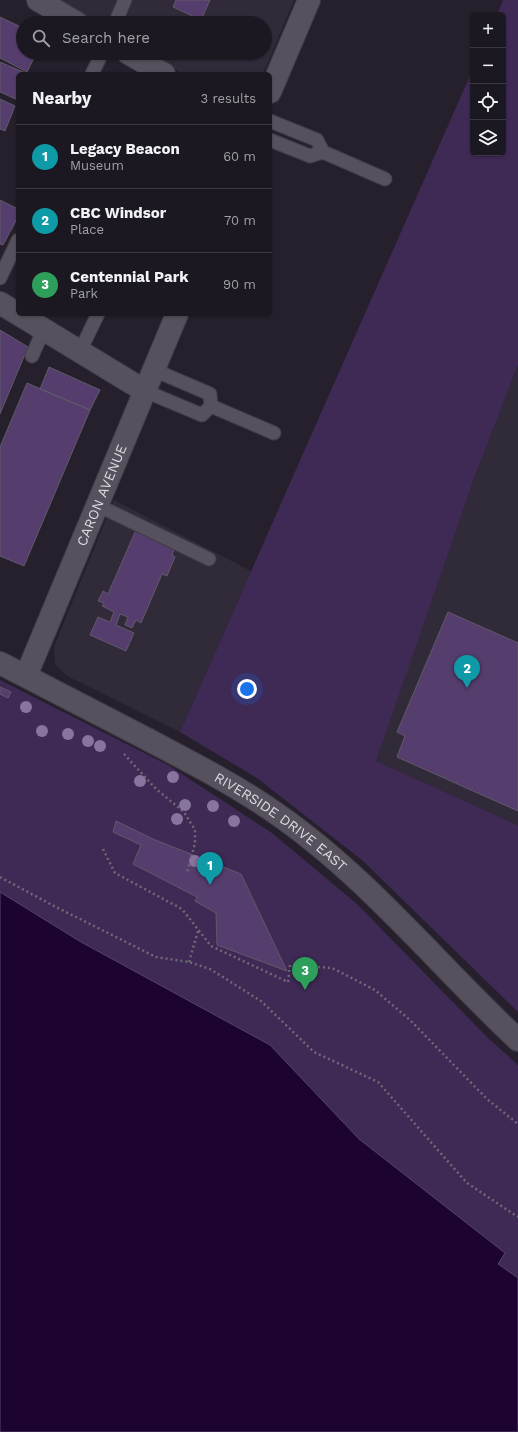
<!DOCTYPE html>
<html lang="en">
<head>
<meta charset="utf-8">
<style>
  :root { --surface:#1c1821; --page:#29252e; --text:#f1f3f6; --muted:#a0a0a5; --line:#3a373f; --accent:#9bcb33 }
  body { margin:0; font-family:"Work Sans",sans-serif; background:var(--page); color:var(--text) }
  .controls { position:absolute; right:12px; top:12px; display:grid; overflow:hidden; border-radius:6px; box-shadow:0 1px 3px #0004 }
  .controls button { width:36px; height:36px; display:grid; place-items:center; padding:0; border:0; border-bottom:1px solid var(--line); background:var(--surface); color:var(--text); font:20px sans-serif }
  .you { position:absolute; left:247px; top:689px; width:14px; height:14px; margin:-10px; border:3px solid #fff; border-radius:50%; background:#1a73e8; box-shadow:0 0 0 6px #1a73e833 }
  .badge { display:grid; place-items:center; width:26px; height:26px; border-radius:50%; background:var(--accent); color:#fff; font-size:13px; font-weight:700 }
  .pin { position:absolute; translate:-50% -33px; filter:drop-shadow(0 1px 2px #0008) }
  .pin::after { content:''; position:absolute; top:21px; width:14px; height:12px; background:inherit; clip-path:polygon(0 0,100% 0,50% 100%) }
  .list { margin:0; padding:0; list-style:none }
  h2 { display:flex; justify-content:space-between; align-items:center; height:52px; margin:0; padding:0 16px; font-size:17px }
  h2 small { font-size:13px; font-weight:400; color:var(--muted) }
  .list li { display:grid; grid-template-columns:26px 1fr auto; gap:12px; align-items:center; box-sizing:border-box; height:64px; padding:0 16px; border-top:1px solid var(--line) }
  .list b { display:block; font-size:15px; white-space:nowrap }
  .list p { margin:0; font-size:13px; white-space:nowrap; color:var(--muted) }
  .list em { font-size:13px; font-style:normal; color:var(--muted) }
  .icon { flex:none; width:22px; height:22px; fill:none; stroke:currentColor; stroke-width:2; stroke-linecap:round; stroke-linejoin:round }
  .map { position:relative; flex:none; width:518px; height:1432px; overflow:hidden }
  .search { position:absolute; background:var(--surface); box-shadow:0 1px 3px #0004; left:16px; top:16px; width:256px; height:44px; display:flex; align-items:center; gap:10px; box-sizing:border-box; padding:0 14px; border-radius:22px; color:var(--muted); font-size:15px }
  .panel { position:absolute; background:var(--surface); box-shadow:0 1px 3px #0004; left:16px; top:72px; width:256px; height:244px; border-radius:6px }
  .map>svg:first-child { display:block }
  .built { fill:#312a39 }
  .green { fill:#3f2955 }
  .water { fill:#1d0430; stroke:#574466 }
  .building { fill:#553d6e; stroke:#605a68 }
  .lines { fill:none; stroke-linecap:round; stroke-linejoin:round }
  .service-casing { stroke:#413c46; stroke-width:15 }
  .minor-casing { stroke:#413c46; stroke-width:24 }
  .secondary-casing { stroke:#413c46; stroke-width:24 }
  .path { stroke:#6f6a75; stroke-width:2.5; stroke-dasharray:2 3; stroke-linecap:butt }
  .service { stroke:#57515e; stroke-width:13 }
  .minor { stroke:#57515e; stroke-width:22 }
  .secondary { stroke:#57515e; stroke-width:22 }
  .tree { fill:#87759d }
  .labels { text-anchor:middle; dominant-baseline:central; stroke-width:4; stroke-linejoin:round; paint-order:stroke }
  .street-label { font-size:14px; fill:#dfdbe3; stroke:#0d0b10 }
</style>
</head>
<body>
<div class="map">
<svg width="518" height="1432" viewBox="0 0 518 1432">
  <rect width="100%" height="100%" fill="#25202c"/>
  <path class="built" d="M59 0H294L263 74H183L148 53H265V23H97Z
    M518 365V825L375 761 475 476Z
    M114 500 251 571 180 732 67 676 55 664 54 647Z"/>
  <path class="green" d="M503 0H518V365L475 476 376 761 518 825V1012L363 861 257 778 180 732 473 69V153H503V15H497Z
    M0 680 168 765 272 833 357 904 488 1038 518 1065V1278L498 1264 505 1253 359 1139 270 1045 81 942 0 892Z"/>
  <path class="water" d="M0 892 81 942 270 1045 359 1139 505 1253 498 1264 518 1278V1432H0Z"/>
  <path class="building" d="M176 0H210L201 20 173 7Z
    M0 17 23 28V53H44L41 59 35 56 27 72 0 58Z
    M0 62 28 74H18V100L0 92Z
    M0 99 15 106 5 131 0 129Z
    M0 200 18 209V217L3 245 0 244Z
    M0 330 28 347 0 414Z
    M49 367 100 390 90 410 40 389Z
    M27 383 90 410 24 566 0 556V447Z
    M136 530 175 547 172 555 175 557 167 576 162 574 141 623 136 620 132 628 125 625 128 617 120 614 116 625 134 633 126 651 90 635 98 617 110 622 114 612 102 606 104 603 98 601 103 591 108 594Z
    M448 612 518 643V811L397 757 405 736 397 732Z
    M0 687 11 692 8 698 0 694Z
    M116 821 153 839 241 874 287 971 217 945 216 913 195 901 197 897 133 864 141 845 113 832Z"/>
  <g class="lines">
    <defs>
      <path id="service" d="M115 23 125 0
        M92 74 102 53
        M270 121 317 140 323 152 385 179
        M270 140 310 156 323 152
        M0 278 18 240
        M80 351 98 314
        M32 356 44 329
        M154 370 210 394 211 406
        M145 391 202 415 211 406
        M211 406 274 433
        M97 505 209 559"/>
      <g id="minor">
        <path d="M38 0 77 23"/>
        <path d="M128 53 164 74"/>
        <path d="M270 92 309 0"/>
        <path d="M0 303 145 391"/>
        <path id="s1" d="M26 676 177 314"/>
      </g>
      <g id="secondary">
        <path id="s2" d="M0 663C49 688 98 714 147 739 190 762 234 784 274 812 366 875 437 964 518 1040"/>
      </g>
    </defs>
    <use href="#service" class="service-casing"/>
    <use href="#minor" class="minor-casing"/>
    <use href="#secondary" class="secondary-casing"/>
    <path class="path" d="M124 754 156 789 184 812 195 830V843L187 873
      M103 849 115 873 182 909 211 946 288 982 290 965 332 968 375 990 411 1021 487 1099 518 1124
      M0 877 52 905 156 957 189 962 210 969 261 1001 314 1052 378 1082 467 1183 518 1217
      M189 962 198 931"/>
    <use href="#service" class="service"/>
    <use href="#minor" class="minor"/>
    <use href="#secondary" class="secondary"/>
  </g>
  <g class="tree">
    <circle cx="26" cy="707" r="6"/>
    <circle cx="42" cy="731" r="6"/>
    <circle cx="68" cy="734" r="6"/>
    <circle cx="88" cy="741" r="6"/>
    <circle cx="100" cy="746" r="6"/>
    <circle cx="173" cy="777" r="6"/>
    <circle cx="140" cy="781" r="6"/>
    <circle cx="185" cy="805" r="6"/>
    <circle cx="213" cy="806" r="6"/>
    <circle cx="177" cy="819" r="6"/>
    <circle cx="234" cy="821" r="6"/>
    <circle cx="195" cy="861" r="6"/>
  </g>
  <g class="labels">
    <g class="street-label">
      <text stroke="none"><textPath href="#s1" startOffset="196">CARON AVENUE</textPath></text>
      <text stroke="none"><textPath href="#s2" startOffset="323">RIVERSIDE DRIVE EAST</textPath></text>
    </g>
  </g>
</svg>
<div class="controls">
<button>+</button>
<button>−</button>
<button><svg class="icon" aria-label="locate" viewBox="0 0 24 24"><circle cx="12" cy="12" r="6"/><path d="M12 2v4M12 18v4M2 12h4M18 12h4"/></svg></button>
<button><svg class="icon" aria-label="layers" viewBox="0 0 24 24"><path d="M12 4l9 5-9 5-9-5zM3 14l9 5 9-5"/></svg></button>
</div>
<div class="you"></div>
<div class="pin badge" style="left:210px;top:885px;background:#0f9aa8">1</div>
<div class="pin badge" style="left:467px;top:688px;background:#0f9aa8">2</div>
<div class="pin badge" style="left:305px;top:990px;background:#2e9e5b">3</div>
<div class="search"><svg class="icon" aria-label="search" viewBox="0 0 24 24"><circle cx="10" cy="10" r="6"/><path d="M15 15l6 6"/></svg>Search here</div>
<section class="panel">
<h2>Nearby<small>3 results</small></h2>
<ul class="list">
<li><span class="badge" style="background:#0f9aa8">1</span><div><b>Legacy Beacon</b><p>Museum</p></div><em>60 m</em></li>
<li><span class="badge" style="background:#0f9aa8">2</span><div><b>CBC Windsor</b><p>Place</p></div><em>70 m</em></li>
<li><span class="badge" style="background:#2e9e5b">3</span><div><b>Centennial Park</b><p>Park</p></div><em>90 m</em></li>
</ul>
</section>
</div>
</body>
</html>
